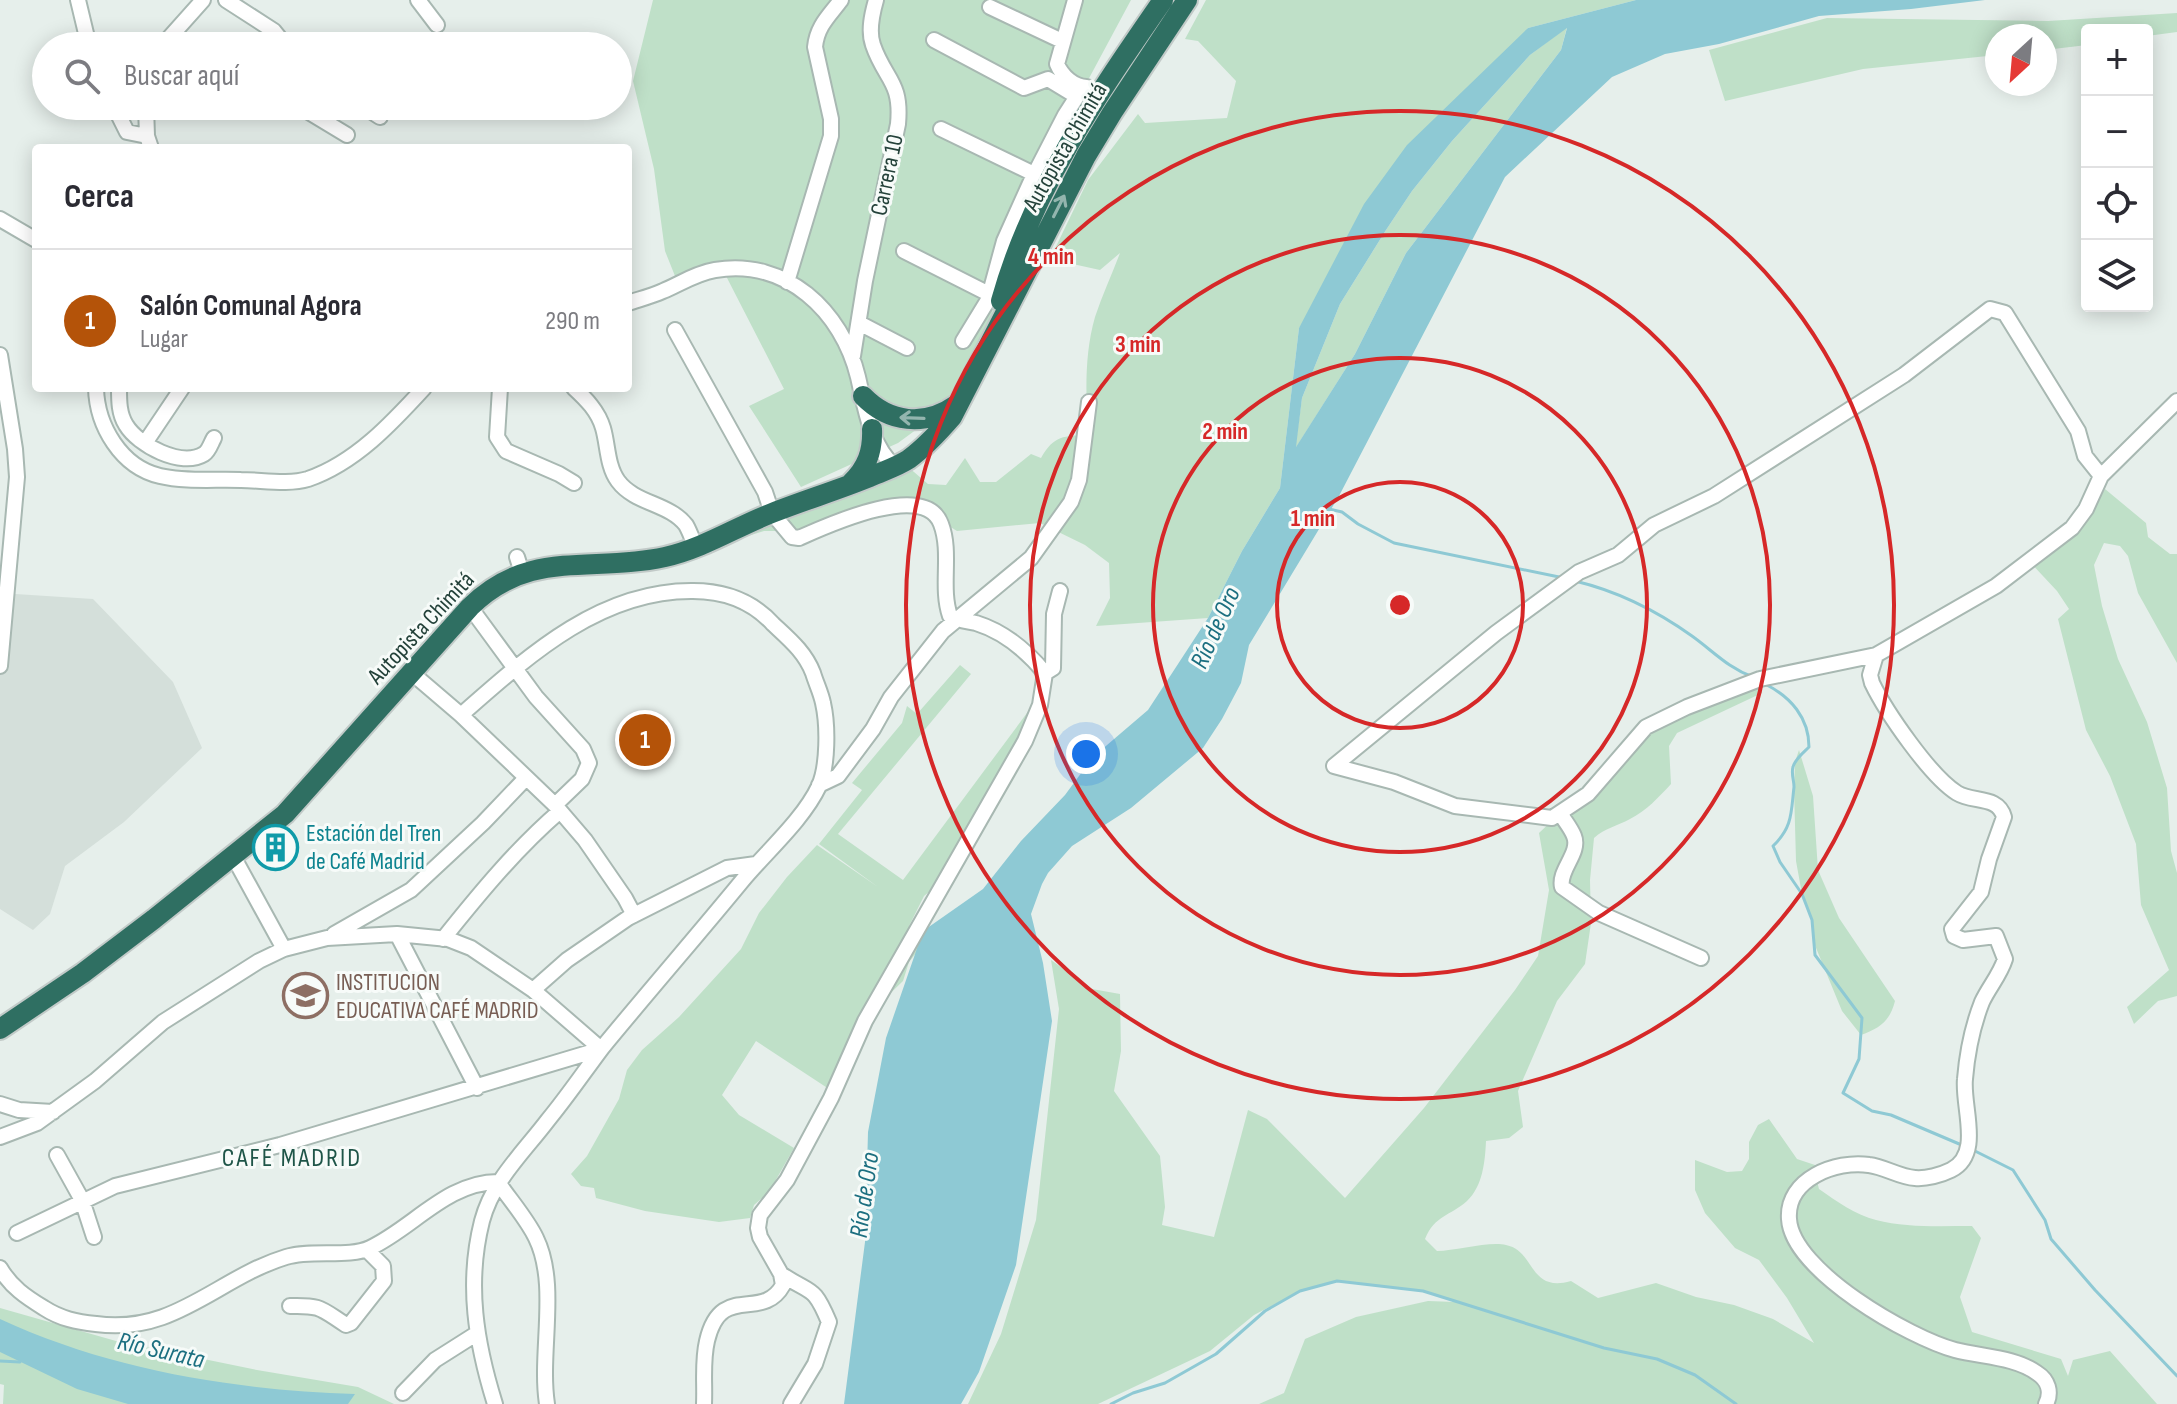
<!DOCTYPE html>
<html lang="es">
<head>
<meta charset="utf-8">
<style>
  :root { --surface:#fff; --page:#f2f2f3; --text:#2b2b33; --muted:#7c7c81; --line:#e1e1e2; --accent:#b45309 }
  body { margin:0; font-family:"Sofia Sans Condensed",sans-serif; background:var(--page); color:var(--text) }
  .controls { position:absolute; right:24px; top:24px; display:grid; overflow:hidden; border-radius:8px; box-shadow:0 4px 20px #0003 }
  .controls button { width:72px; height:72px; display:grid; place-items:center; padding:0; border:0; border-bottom:2px solid var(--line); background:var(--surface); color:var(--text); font:40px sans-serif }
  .compass { position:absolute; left:1985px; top:24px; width:72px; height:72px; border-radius:50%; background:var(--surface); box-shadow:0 4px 20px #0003; rotate:206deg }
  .you { position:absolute; left:1086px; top:754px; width:28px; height:28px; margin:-20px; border:6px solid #fff; border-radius:50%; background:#1a73e8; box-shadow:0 0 0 12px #1a73e833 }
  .badge { display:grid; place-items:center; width:52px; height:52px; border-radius:50%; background:var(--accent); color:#fff; font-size:26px; font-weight:700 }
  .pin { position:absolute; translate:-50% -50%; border:4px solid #fff; box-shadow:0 2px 8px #0006 }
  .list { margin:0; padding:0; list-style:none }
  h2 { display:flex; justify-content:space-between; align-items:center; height:104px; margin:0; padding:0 32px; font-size:34px }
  h2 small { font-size:26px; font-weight:400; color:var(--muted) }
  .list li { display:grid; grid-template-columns:52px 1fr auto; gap:24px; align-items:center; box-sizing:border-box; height:144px; padding:0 32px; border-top:2px solid var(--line) }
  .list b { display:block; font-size:30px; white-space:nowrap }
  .list p { margin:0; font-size:26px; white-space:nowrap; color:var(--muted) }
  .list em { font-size:26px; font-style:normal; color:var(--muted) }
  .icon { flex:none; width:44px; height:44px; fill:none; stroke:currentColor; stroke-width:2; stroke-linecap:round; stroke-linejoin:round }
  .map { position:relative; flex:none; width:2177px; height:1404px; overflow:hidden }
  .search { position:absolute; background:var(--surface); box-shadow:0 4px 20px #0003; left:32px; top:32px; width:600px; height:88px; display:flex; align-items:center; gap:20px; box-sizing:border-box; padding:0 28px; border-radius:44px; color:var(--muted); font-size:30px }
  .panel { position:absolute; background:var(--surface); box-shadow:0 4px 20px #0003; left:32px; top:144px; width:600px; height:248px; border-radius:8px }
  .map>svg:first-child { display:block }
  .built { fill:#d4dfda }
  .green { fill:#bfe0c8 }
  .water { fill:#8ec9d4; fill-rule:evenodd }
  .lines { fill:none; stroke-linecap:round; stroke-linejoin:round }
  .stream { stroke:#8ec9d4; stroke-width:3 }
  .minor-casing { stroke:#a8b8b2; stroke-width:18 }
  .highway-casing { stroke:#c2cac8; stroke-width:24 }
  .minor { stroke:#fff; stroke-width:14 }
  .highway { stroke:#2f6f62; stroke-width:20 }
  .oneway { stroke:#93b5ae }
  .ring { fill:none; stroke:#d62828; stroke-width:4 }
  .labels { text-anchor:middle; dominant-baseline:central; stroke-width:6; stroke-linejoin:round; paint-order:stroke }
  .street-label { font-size:24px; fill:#24423a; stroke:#f7fbf9 }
  .culture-label { font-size:24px; fill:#0d838f; stroke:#f7fbf9; text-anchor:start }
  .education-label { font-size:24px; fill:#785e54; stroke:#f7fbf9; text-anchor:start }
  .water-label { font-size:26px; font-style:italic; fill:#1c6f80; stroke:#f7fbf9 }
  .neighbourhood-label { font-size:26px; letter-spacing:2px; fill:#1f5548; stroke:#f7fbf9 }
  .centre { fill:#d62828; stroke:#f7fbf9; stroke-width:4 }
  .ring-label { font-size:24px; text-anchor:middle; font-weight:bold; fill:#d62828; stroke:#f7fbf9; stroke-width:6; stroke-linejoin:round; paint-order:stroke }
</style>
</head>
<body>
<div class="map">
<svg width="2177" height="1404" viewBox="0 0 2177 1404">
  <rect width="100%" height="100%" fill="#e6efeb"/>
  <path class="built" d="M0 593 93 599 173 682 202 748 124 822 65 866 50 914 33 930 0 909Z"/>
  <path class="green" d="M653 0H1131L1065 123 1009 241 991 318 947 407 898 443 801 487 749 406 784 389 725 274 681 291 665 251 654 169 633 81Z
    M1206 0H1636L1528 28 1299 328 1280 488 1242 551 1208 618 1096 626 1110 598 1109 563 1085 545 1040 523 957 531 944 523 922 501 809 531H764L700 551 907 466 928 484 946 485 965 458 980 482H996L1031 454 1041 458C1054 435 1064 436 1088 435 1086 396 1084 355 1095 317 1102 296 1112 274 1120 253L1100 270 1050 259 1088 180 1138 114 1145 123 1227 118 1236 81 1198 41 1185 39Z
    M2177 13V32L2147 36V30H2087V45L2045 50V36H1997V55L1863 69 1725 101 1709 50 1827 18 2048 21Z
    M1567 27 1561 50 1406 253 1355 354 1295 449 1302 398 1340 304 1386 230 1412 191 1452 141 1530 55Z
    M2105 489 2146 523 2148 537 2170 554H2177V663L2138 593 2128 556 2120 546 2104 543 2094 565 2102 606 2118 659 2147 722 2167 788 2171 851 2177 873V996L2158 1001 2134 1024 2127 1007 2169 970 2141 905 2136 844 2110 776 2086 730 2058 619 2069 609 2057 591 2030 562 2091 514Z
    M960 665 971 674 838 834 903 880 1053 678 936 886 924 896 909 926 924 943 909 962 903 981 865 1018 832 1091 756 1041 722 1095 739 1115 794 1148 769 1192 754 1205 750 1218 719 1222 645 1211 596 1198 594 1188 581 1186 571 1174 587 1156 619 1099 627 1070 642 1050 679 1017 741 949 759 913 787 877 817 845 878 887 819 844 862 790 852 783 902 723 907 706 917 714Z
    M1760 683 1762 693 1677 733 1669 746 1671 784C1658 798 1647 810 1630 819 1617 826 1605 828 1594 838L1590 880 1591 923 1585 964 1557 1001 1518 1091 1523 1127 1509 1138 1486 1141C1485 1161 1483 1186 1467 1201 1450 1216 1435 1215 1425 1239L1437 1251C1456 1251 1489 1241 1506 1245 1536 1251 1528 1293 1571 1281L1598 1298 1656 1283 1696 1297 1734 1305 1773 1319 1814 1343 1787 1298 1759 1260 1735 1248 1705 1213 1695 1190V1160L1727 1172 1742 1171 1749 1159V1142L1758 1125 1769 1119 1797 1159 1821 1167 1816 1177 1819 1189C1836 1201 1856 1215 1876 1220 1906 1228 1941 1226 1972 1226L1981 1238 1960 1297 1972 1332 2061 1359 2068 1376 2073 1360 2110 1351 2157 1404H1259L1284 1393 1305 1339 1356 1317 1428 1301 1455 1302 1423 1291 1337 1281 1300 1291 1254 1315 1210 1351 1098 1404H968L1001 1334 1036 1220 1059 1009 1051 960 1092 989 1120 994 1121 1051 1114 1091 1160 1156 1165 1207 1162 1225 1214 1237 1248 1110 1267 1119 1345 1198 1424 1108 1515 990 1538 956 1549 890 1539 833 1647 731Z
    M1799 750 1813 796 1818 870 1839 918 1895 1001C1890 1021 1880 1028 1861 1035L1842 1011 1814 943 1812 920 1802 894 1796 861 1794 789 1795 762Z
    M0 1308 116 1341 257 1370 358 1387 394 1404H3L4 1385 0 1384Z"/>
  <path class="water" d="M1636 0H1985L1911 9 1819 16 1719 44 1665 54 1612 77 1505 177 1339 496 1249 645 1241 683 1222 719 1203 748 1131 808 1072 846 1048 873 1042 884 1031 914 1043 963 1052 1021 1016 1265 979 1372 961 1404H844L865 1242 868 1132 886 1038 923 931 983 889 1021 841 1065 795 1093 757 1148 710 1208 618 1242 551 1280 488 1299 328 1364 204 1407 145 1528 28ZM1567 28 1561 50 1406 253 1355 354 1296 447 1302 398 1340 304 1386 230 1412 191 1452 141 1530 55Z
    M0 1319C110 1370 234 1390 355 1394L348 1404H128L77 1389 0 1352Z"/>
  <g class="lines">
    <path class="stream" d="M1329 509 1342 512 1358 524 1394 543 1564 578
      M1575 581C1617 591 1657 611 1692 636 1713 651 1728 668 1753 677
      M1765 684C1791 697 1809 718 1809 747 1803 753 1795 759 1793 767 1791 774 1794 780 1794 787 1791 812 1793 827 1773 846L1780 862 1802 894 1812 920 1815 955 1862 1018 1859 1059 1843 1093 1872 1111 1891 1115 1964 1146
      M1971 1149 2013 1170 2045 1220 2051 1239 2095 1290 2177 1376
      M0 1361 20 1362
      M1111 1404 1133 1393 1165 1383 1216 1354 1265 1311 1300 1291 1337 1281 1423 1291 1604 1348 1657 1359 1695 1375 1736 1404"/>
    <defs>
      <path id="minor" d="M78 0 89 46
        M226 0 274 31 286 46
        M418 0 437 25
        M1075 0 1057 64C1062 76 1074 87 1087 87
        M990 7 1062 41
        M934 40 1024 88 1048 79 1076 96
        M162 46 203 0
        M114 106 127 132 147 136
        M146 106 147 136 151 148
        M299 106 347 135
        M363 106 380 117
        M941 129 1034 174
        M0 219 36 240
        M904 251 989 294
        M787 282 831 136V119L815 47C817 26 829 16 841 0
        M628 303C640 299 652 296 663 291 680 284 696 273 715 270 786 258 842 311 858 377 865 407 870 445 895 467
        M859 323 907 348
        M675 330 765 492 772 513 792 537 799 538C826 526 925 480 941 524 952 553 940 587 950 616 959 621 967 621 976 623 1005 632 1026 650 1045 673
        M963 341 988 300 1004 241 1031 181 1065 115 1083 87
        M0 355 15 449 17 477 0 666
        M853 356 865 281 898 124C902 81 885 80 873 45 868 31 872 14 876 0
        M96 388C97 426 121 467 160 476 185 482 215 479 241 480 261 480 289 485 308 479 355 463 392 423 424 388
        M119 388C119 401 119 414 126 425 138 445 181 468 204 454 209 451 211 443 214 438
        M500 388 497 437 506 451 559 474 574 483
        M574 388C586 399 598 411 603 428 608 445 607 466 618 481 635 504 669 503 686 525 690 532 693 541 696 548
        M145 443 182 388
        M517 557 522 573
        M470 607 536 697 583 749 589 763 582 779 555 805
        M1876 655 1870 675 1872 683C1886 712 1930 776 1957 793 1973 803 1998 795 2004 817L1989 859 1981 892 1952 929 1954 936 1963 940 1996 936 2005 959C2000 975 1989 987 1982 1002 1973 1025 1967 1055 1965 1079 1962 1107 1983 1154 1951 1170 1941 1175 1926 1179 1915 1178 1899 1177 1885 1167 1869 1165 1836 1160 1786 1179 1789 1219 1792 1271 1910 1338 1955 1350 1982 1357 2015 1357 2037 1373 2048 1380 2052 1392 2046 1404
        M413 674 461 715 555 805 585 840 625 898 634 915
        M461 715C528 656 600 590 693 591 724 591 752 601 773 624 789 639 805 652 813 673 816 683 821 693 823 703 828 725 828 766 819 786 803 820 766 852 742 881 696 937 648 992 602 1048 584 1072 567 1097 548 1120 523 1153 493 1180 482 1221 466 1284 476 1343 495 1404
        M1334 766 1496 633 1579 572 1618 555 1654 525 1714 496 1904 375 1990 309 2005 313 2078 431 2085 456 2101 476
        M1334 766 1394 782 1455 806 1552 818 1588 794 1646 727 1687 707 1760 679 1876 655 1996 586 2072 528 2086 509 2101 476 2177 401
        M819 785 838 776 873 729 891 697 943 631 1031 558 1071 502 1079 480 1089 402
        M1560 813C1564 820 1571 828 1574 836 1581 853 1558 870 1562 887L1599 913 1701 958
        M233 856 284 949
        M334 934 411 890 483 823 526 778
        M397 934 477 1088
        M443 939C479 894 516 849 560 811
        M533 990 567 960 628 918 727 868 756 864
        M0 1104 19 1110 53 1112
        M0 1137 37 1123 95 1081 163 1022 259 961 284 949 327 938 397 934 448 939 471 948 533 990 601 1049
        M57 1155 82 1200 94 1237
        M498 1182C510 1200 527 1219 536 1238 559 1285 539 1352 547 1404
        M17 1233 115 1186 280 1145 601 1049
        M0 1268C11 1287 26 1297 44 1308 61 1319 77 1322 96 1324 175 1335 217 1278 286 1257 312 1249 348 1258 370 1248 413 1228 447 1182 498 1182
        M781 1274C812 1295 813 1284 829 1322L815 1364 791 1404
        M290 1306C322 1305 321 1309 346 1325L351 1323 384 1281 383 1266 367 1250
        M403 1393 435 1360 476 1334
        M704 1404C705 1383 702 1362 707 1341 721 1281 762 1323 783 1285L781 1274 760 1237 758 1228 760 1215 787 1180 831 1098 865 1021 1025 741 1040 705 1045 673 1053 668 1054 614 1060 591"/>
      <path id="highway" d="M1001 301C1032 189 1098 94 1163 0
        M863 396C889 423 925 427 956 405
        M851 483C867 468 873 451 872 429
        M0 1029 83 973 154 919 285 814 470 607C529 548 592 573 665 557 704 548 736 527 772 513 805 500 838 490 870 477 883 471 897 467 909 459 925 447 939 432 952 417L1086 156 1112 113 1187 0"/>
    </defs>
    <use href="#minor" class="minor-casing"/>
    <use href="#highway" class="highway-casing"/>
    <use href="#minor" class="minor"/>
    <use href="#highway" class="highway"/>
  </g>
  <defs><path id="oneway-shaft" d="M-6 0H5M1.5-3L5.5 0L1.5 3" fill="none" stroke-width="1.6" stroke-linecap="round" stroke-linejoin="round" transform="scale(2)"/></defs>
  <g class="oneway">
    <use href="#oneway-shaft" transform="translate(1059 206) rotate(-63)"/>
    <use href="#oneway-shaft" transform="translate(912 418) rotate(-178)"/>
  </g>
  <g class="ring">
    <circle cx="1400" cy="605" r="123"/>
    <circle cx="1400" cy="605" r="247"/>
    <circle cx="1400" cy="605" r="370"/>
    <circle cx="1400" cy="605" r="494"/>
  </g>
  <defs>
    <symbol id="building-ring" viewBox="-11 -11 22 22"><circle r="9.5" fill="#f7fbf9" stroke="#0f9aa8" stroke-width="1.5"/><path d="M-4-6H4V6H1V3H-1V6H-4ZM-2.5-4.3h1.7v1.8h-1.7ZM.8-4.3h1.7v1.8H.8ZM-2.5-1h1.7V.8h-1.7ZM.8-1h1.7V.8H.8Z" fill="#0f9aa8"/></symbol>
    <symbol id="school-ring" viewBox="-11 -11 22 22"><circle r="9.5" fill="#f7fbf9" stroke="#8d6e63" stroke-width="1.5"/><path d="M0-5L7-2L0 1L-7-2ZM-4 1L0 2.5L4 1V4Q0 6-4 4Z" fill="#8d6e63"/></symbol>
  </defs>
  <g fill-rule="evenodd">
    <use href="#building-ring" x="250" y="822" width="51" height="51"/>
    <use href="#school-ring" x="280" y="970" width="51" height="51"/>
  </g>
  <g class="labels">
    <g class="street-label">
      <text transform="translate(1065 147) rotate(-60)">Autopista Chimitá</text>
      <text transform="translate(887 175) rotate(-78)">Carrera 10</text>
      <text transform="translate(421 628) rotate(-47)">Autopista Chimitá</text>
    </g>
    <g class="culture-label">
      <text x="306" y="833">Estación del Tren<tspan x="306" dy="28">de Café Madrid</tspan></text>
    </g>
    <g class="education-label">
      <text x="336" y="982">INSTITUCION<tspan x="336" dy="28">EDUCATIVA CAFÉ MADRID</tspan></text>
    </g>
    <g class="water-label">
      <text transform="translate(1216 628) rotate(-66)">Río de Oro</text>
      <text transform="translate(865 1195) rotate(-82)">Río de Oro</text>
      <text transform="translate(161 1351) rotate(13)">Río Surata</text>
    </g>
    <g class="neighbourhood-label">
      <text x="292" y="1158">CAFÉ MADRID</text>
    </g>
  </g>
  <circle cx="1400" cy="605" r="12" class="centre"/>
  <g class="ring-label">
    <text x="1051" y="264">4 min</text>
    <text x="1138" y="352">3 min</text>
    <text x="1225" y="439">2 min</text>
    <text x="1313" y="526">1 min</text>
  </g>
</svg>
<div class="controls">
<button>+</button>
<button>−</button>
<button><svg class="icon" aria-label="locate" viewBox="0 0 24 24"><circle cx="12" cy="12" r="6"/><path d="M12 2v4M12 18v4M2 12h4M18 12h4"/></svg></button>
<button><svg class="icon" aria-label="layers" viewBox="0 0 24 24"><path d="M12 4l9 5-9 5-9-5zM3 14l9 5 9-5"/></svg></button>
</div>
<svg class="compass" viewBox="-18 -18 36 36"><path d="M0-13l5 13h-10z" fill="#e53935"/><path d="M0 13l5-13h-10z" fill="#7c7c81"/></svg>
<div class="you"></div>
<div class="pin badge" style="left:645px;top:740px">1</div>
<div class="search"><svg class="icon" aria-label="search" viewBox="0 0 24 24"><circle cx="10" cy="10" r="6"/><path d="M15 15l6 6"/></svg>Buscar aquí</div>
<section class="panel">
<h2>Cerca<small></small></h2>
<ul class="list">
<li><span class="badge">1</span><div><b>Salón Comunal Agora</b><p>Lugar</p></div><em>290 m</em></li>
</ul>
</section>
</div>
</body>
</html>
